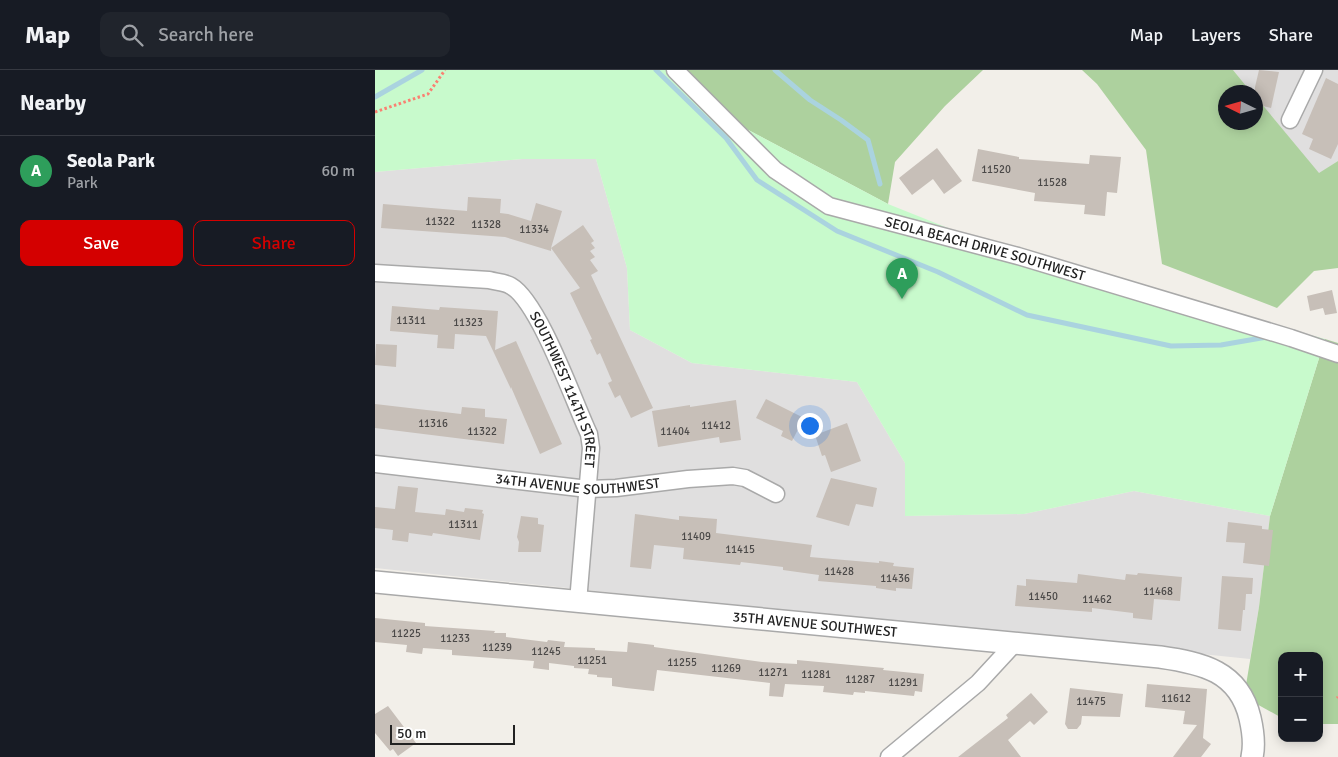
<!DOCTYPE html>
<html lang="en">
<head>
<meta charset="utf-8">
<style>
  :root { --surface:#171b24; --page:#20242c; --text:#f1f3f6; --muted:#9ea1a6; --line:#363941; --accent:#d40000 }
  body { margin:0; font-family:Signika,sans-serif; background:var(--page); color:var(--text) }
  .controls { position:absolute; right:15px; bottom:15px; display:grid; overflow:hidden; border-radius:10px; box-shadow:0 2px 12px #0003 }
  .controls button { width:45px; height:45px; display:grid; place-items:center; padding:0; border:0; border-bottom:1px solid var(--line); background:var(--surface); color:var(--text); font:25px sans-serif }
  .compass { position:absolute; left:843px; top:15px; width:45px; height:45px; border-radius:50%; background:var(--surface); box-shadow:0 2px 12px #0003; rotate:275deg }
  .scale { position:absolute; left:15px; bottom:12px; width:125px; box-sizing:border-box; padding-left:5px; border:2px solid #222; border-top:0; font-size:14px; line-height:18px; white-space:nowrap; color:#222; -webkit-text-stroke:4px #fff; paint-order:stroke }
  .you { position:absolute; left:434px; top:355px; width:18px; height:18px; margin:-12px; border:4px solid #fff; border-radius:50%; background:#1a73e8; box-shadow:0 0 0 8px #1a73e833 }
  .badge { display:grid; place-items:center; width:32px; height:32px; border-radius:50%; background:var(--accent); color:#fff; font-size:16px; font-weight:700 }
  .pin { position:absolute; translate:-50% -41px; filter:drop-shadow(0 1px 2px #0008) }
  .pin::after { content:''; position:absolute; top:26px; width:18px; height:15px; background:inherit; clip-path:polygon(0 0,100% 0,50% 100%) }
  .list { margin:0; padding:0; list-style:none }
  h2 { display:flex; justify-content:space-between; align-items:center; height:65px; margin:0; padding:0 20px; font-size:21px }
  h2 small { font-size:16px; font-weight:400; color:var(--muted) }
  .list li { display:grid; grid-template-columns:32px 1fr auto; gap:15px; align-items:center; box-sizing:border-box; height:70px; padding:0 20px; border-top:1px solid var(--line) }
  .list b { display:block; font-size:19px; white-space:nowrap }
  .list p { margin:0; font-size:16px; white-space:nowrap; color:var(--muted) }
  .list em { font-size:16px; font-style:normal; color:var(--muted) }
  .actions { display:flex; gap:10px; padding:15px 20px }
  .actions a { flex:1; padding:11px 0; border:1px solid var(--accent); border-radius:10px; text-align:center; font-size:18px; color:var(--accent) }
  .actions .main { background:var(--accent); color:#fff }
  .icon { flex:none; width:28px; height:28px; fill:none; stroke:currentColor; stroke-width:2; stroke-linecap:round; stroke-linejoin:round }
  .map { position:relative; flex:none; width:963px; height:687px; overflow:hidden }
  header { display:flex; align-items:center; gap:30px; box-sizing:border-box; height:70px; padding:0 25px; background:var(--surface); border-bottom:1px solid var(--line) }
  header strong { font-size:24px }
  nav { display:flex; gap:28px; margin-inline-start:auto; font-size:18px }
  .search { width:350px; height:45px; background:var(--page); display:flex; align-items:center; gap:12px; box-sizing:border-box; padding:0 18px; border-radius:10px; color:var(--muted); font-size:19px }
  main { display:flex }
  aside { flex:1; background:var(--surface) }
  .map>svg:first-child { display:block }
  .residential { fill:#e0dfdf }
  .forest { fill:#add19e }
  .park { fill:#c8facc }
  .lines { fill:none; stroke-linecap:round; stroke-linejoin:round }
  .stream { stroke:#aad3df; stroke-width:5 }
  .building { fill:#c7bfb8 }
  .minor-casing { stroke:#a9a9a9; stroke-width:19 }
  .tertiary-casing { stroke:#a9a9a9; stroke-width:24 }
  .path { stroke:#fa8072; stroke-width:3; stroke-dasharray:2.5 2.5; stroke-linecap:butt }
  .minor { stroke:#fff; stroke-width:16 }
  .tertiary { stroke:#fff; stroke-width:21 }
  .labels { text-anchor:middle; dominant-baseline:central; stroke-width:4; stroke-linejoin:round; paint-order:stroke }
  .number-label { font-size:11px; fill:#4b4948 }
  .street-label { font-size:14px; fill:#222; stroke:#fff }
</style>
</head>
<body>
<header>
<strong>Map</strong>
<div class="search"><svg class="icon" aria-label="search" viewBox="0 0 24 24"><circle cx="10" cy="10" r="6"/><path d="M15 15l6 6"/></svg>Search here</div>
<nav><a>Map</a><a>Layers</a><a>Share</a></nav>
</header>
<main>
<aside>
<h2>Nearby<small></small></h2>
<ul class="list">
<li><span class="badge" style="background:#2e9e5b">A</span><div><b>Seola Park</b><p>Park</p></div><em>60 m</em></li>
</ul>
<div class="actions"><a class="main">Save</a><a>Share</a></div>
</aside>
<div class="map">
<svg width="963" height="687" viewBox="0 0 963 687">
  <rect width="100%" height="100%" fill="#f2efe9"/>
  <path class="residential" d="M858 0H963V91L944 104 881 27V22H876Z
    M147 89H221L252 198 255 260 317 293 482 312 530 393V446L649 444 759 421 895 446 884 537 875 589 0 498V102Z"/>
  <path class="forest" d="M307 0H608L570 36 520 92 513 134 360 53Z
    M707 0H858L876 22H851V52H881V27L944 103 963 91V198L939 201 902 238 787 194 771 80 722 14Z
    M950 269 963 273V654H944V586H907V648L869 627 884 537 895 446Z"/>
  <path class="park" d="M0 0H307L360 53 513 134 643 186 950 269 895 446 759 421 649 444 530 446V393L482 312 317 293 255 260 252 198 221 89H147L0 102Z"/>
  <g class="lines">
    <path class="stream" d="M281 0 351 68 382 110 462 161 563 202 652 245 796 276 846 275 892 267
      M400 0 435 30 466 50 493 70 505 114
      M0 27 47 0"/>
  </g>
  <path class="building" d="M884 0 904 2 896 38 880 34V17Z
    M951 8 963 14V74L956 89 934 79 938 69 927 64Z
    M562 78 587 111 569 124 558 109 537 125 524 108Z
    M603 79 644 87V89L714 94 715 85 746 87 742 123 732 122 730 146 709 144 710 135 659 131 660 123 597 111Z
    M93 127 126 129 125 143 133 144 156 151 161 133 187 141 176 178 208 155 219 171 216 173 220 178 215 181 220 187 215 190 223 201 216 205 278 338 256 348 245 325 240 328 233 313 237 311 225 283 222 285 215 270 217 269 195 223 205 218 176 178V181L130 167 6 158 8 134 92 141Z
    M957 220 962 243 950 245 948 238 935 241 932 226Z
    M17 236 64 240 65 237 123 241 120 280 141 271 187 374 165 384 136 317V319L111 266 80 264 79 279 62 278 63 265 15 261Z
    M1 274 22 275 21 297 0 295Z
    M391 329 429 348 417 371 406 366 408 361 381 348Z
    M361 330 366 370 345 373 344 367 283 377 277 341 315 335V337Z
    M0 334 86 344 87 337 110 339V347L132 349 129 374 0 358Z
    M472 353 486 391 456 402 450 385 447 386 440 365Z
    M456 408 502 418 498 437 481 434 474 456 441 447Z
    M23 416 43 418 40 442 70 445 71 439 89 442 90 438 108 440 107 443 109 444 105 470 58 463 57 466 34 463 33 472 17 470 18 460 0 458V437L20 439Z
    M260 444 304 450V446L342 449 341 463 437 475 435 487 504 493V491L519 493 518 496 539 498 537 519 521 518V521L501 518V516L443 511 444 505 408 500V497L366 492 365 495 308 489 309 478 279 475 276 499 255 497Z
    M146 446 163 448V454L169 455 166 482H143L144 472 142 467Z
    M853 452 887 456V459L898 460 894 496 868 493 870 473 851 472Z
    M763 503 807 507 805 531 779 529 777 550 758 548V543L717 538V542L640 536 642 515 651 516V509L702 513 703 504 750 510 751 504 762 505Z
    M847 506 878 508 877 524H871L870 540H868L866 561 843 559Z
    M0 548 50 553V556L120 561 119 563H131V567L172 572 173 570 190 572 189 577 220 578V580L252 582 253 572 279 575V577L387 592 422 594V590L509 598 508 600 549 604 547 622 540 621 539 626 490 621V623L479 622 478 625 448 622 449 616 410 614 408 627 394 626 395 613 282 600 279 621 251 618 237 616V608L222 607V605L213 604 214 599 199 598V596L174 593V600L158 598 159 591 77 585V580L48 578 47 584 31 582 32 575 0 572Z
    M772 614 832 619 828 668 836 674 826 687H798L822 655 808 654 810 641 770 637Z
    M695 618 748 624 745 647 707 646 706 654 702 659H693L690 654Z
    M656 623 673 642 659 655 655 651 633 670 646 687H583L633 648 631 645Z
    M13 636 41 673 23 686 18 679 15 681 0 663V644Z"/>
  <g class="lines">
    <defs>
      <g id="minor">
        <path id="s1" d="M300 0 400 100 454 136 643 186 916 268 963 284"/>
        <path d="M915 50 939 0"/>
        <path id="s2" d="M0 203 114 210C121 212 130 212 136 216 164 232 199 332 214 364L216 378 203 532"/>
        <path id="s3" d="M0 394 213 419 241 418 313 409 358 406 370 408 401 424"/>
        <path d="M514 687 603 613 639 574"/>
      </g>
      <g id="tertiary">
        <path id="s4" d="M0 512 785 587C827 593 864 601 875 648 878 661 880 674 877 687"/>
      </g>
    </defs>
    <use href="#minor" class="minor-casing"/>
    <use href="#tertiary" class="tertiary-casing"/>
    <path class="path" d="M0 42 53 24 70 0
      M962 628 963 627"/>
    <use href="#minor" class="minor"/>
    <use href="#tertiary" class="tertiary"/>
  </g>
  <g class="labels">
    <g class="number-label">
      <text x="621" y="99">11520</text>
      <text x="677" y="112">11528</text>
      <text x="65" y="151">11322</text>
      <text x="111" y="154">11328</text>
      <text x="159" y="159">11334</text>
      <text x="36" y="250">11311</text>
      <text x="93" y="252">11323</text>
      <text x="58" y="353">11316</text>
      <text x="341" y="355">11412</text>
      <text x="107" y="361">11322</text>
      <text x="300" y="361">11404</text>
      <text x="88" y="454">11311</text>
      <text x="321" y="466">11409</text>
      <text x="365" y="479">11415</text>
      <text x="464" y="501">11428</text>
      <text x="520" y="508">11436</text>
      <text x="783" y="521">11468</text>
      <text x="668" y="526">11450</text>
      <text x="722" y="529">11462</text>
      <text x="31" y="563">11225</text>
      <text x="80" y="568">11233</text>
      <text x="122" y="577">11239</text>
      <text x="171" y="581">11245</text>
      <text x="217" y="590">11251</text>
      <text x="307" y="592">11255</text>
      <text x="351" y="598">11269</text>
      <text x="398" y="602">11271</text>
      <text x="441" y="604">11281</text>
      <text x="485" y="609">11287</text>
      <text x="528" y="612">11291</text>
      <text x="801" y="628">11612</text>
      <text x="716" y="631">11475</text>
    </g>
    <g class="street-label">
      <text stroke="none"><textPath href="#s1" startOffset="368">SEOLA BEACH DRIVE SOUTHWEST</textPath></text>
      <text stroke="none"><textPath href="#s2" startOffset="256">SOUTHWEST 114TH STREET</textPath></text>
      <text stroke="none"><textPath href="#s3" startOffset="204">34TH AVENUE SOUTHWEST</textPath></text>
      <text stroke="none"><textPath href="#s4" startOffset="442">35TH AVENUE SOUTHWEST</textPath></text>
    </g>
  </g>
</svg>
<div class="controls">
<button>+</button>
<button>−</button>
</div>
<svg class="compass" viewBox="-18 -18 36 36"><path d="M0-13l5 13h-10z" fill="#e53935"/><path d="M0 13l5-13h-10z" fill="#9ea1a6"/></svg>
<div class="scale">50 m</div>
<div class="you"></div>
<div class="pin badge" style="left:527px;top:229px;background:#2e9e5b">A</div>
</div>
</main>
</body>
</html>
